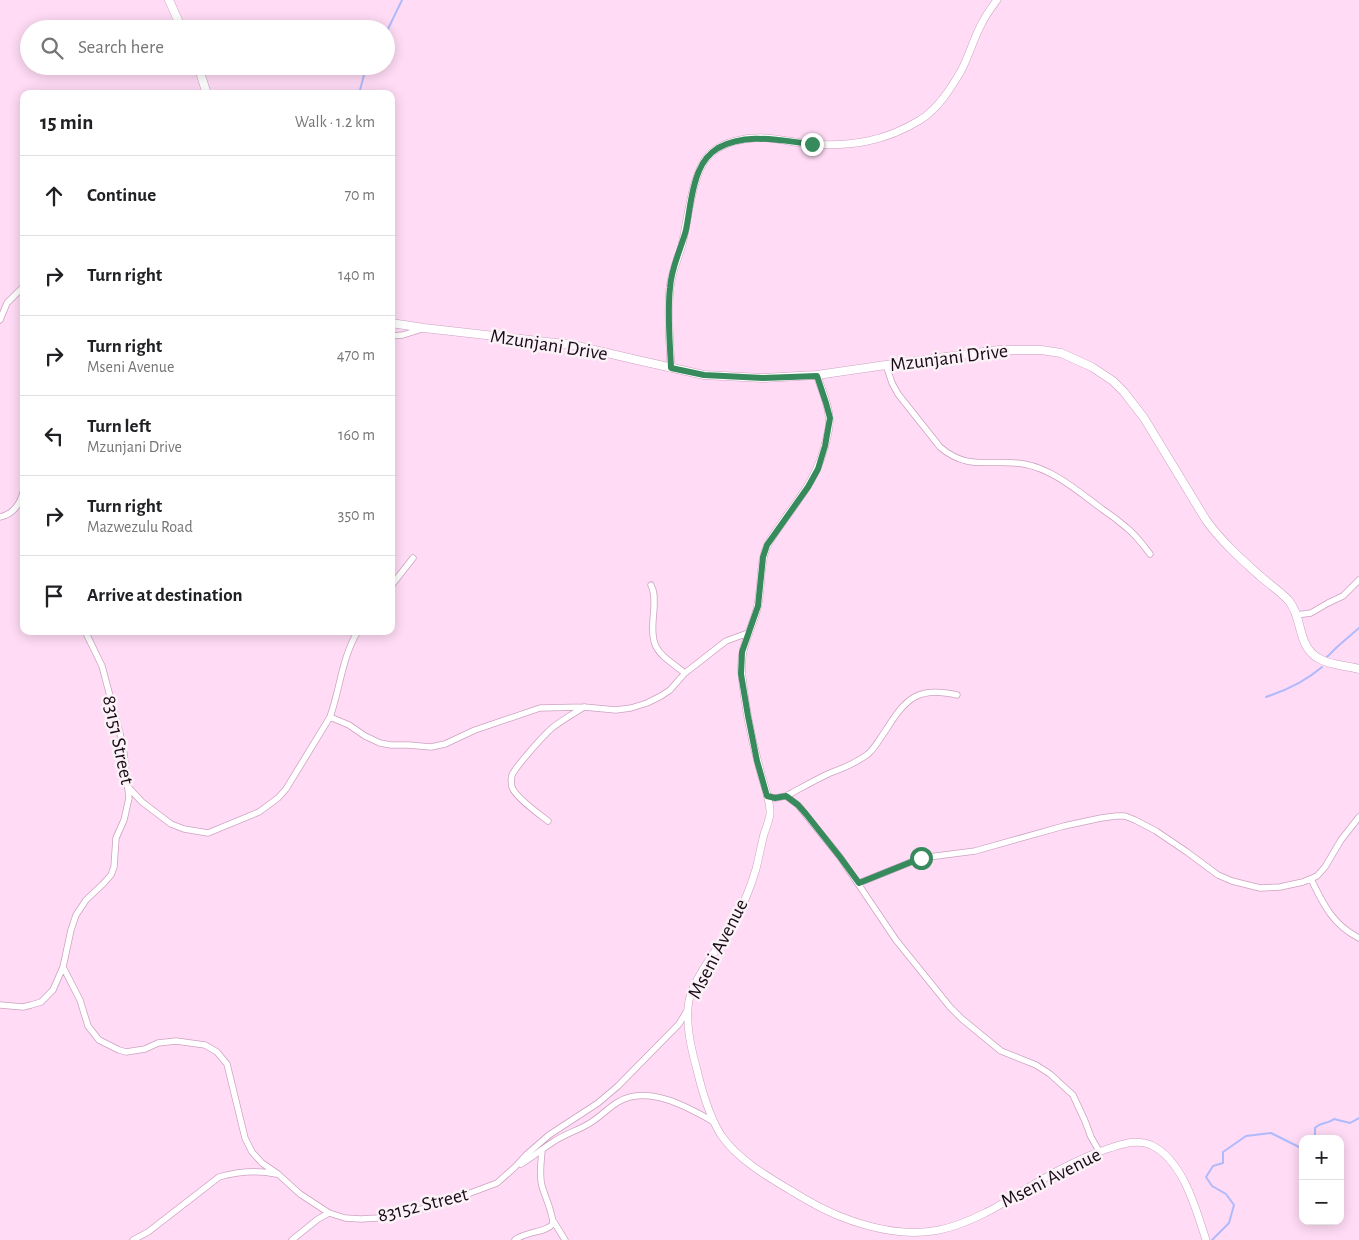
<!DOCTYPE html>
<html lang="en">
<head>
<meta charset="utf-8">
<style>
  :root { --surface:#fff; --page:#f6f6f6; --text:#202124; --muted:#757577; --line:#e0e0e0 }
  body { margin:0; font-family:"Alegreya Sans",sans-serif; background:var(--page); color:var(--text) }
  .controls { position:absolute; right:15px; bottom:15px; display:grid; overflow:hidden; border-radius:10px; box-shadow:0 2px 12px #0003 }
  .controls button { width:45px; height:45px; display:grid; place-items:center; padding:0; border:0; border-bottom:1px solid var(--line); background:var(--surface); color:var(--text); font:25px sans-serif }
  .stop { position:absolute; width:15px; height:15px; margin:-11px; border:4px solid #368a5c; border-radius:50%; background:#fff }
  .stop.end { background:#368a5c; border-color:#fff; box-shadow:0 1px 5px #0008 }
  .list { margin:0; padding:0; list-style:none }
  h2 { display:flex; justify-content:space-between; align-items:center; height:65px; margin:0; padding:0 20px; font-size:21px }
  h2 small { font-size:16px; font-weight:400; color:var(--muted) }
  .list li { display:grid; grid-template-columns:32px 1fr auto; gap:15px; align-items:center; box-sizing:border-box; height:80px; padding:0 20px; border-top:1px solid var(--line) }
  .list b { display:block; font-size:19px; white-space:nowrap }
  .list p { margin:0; font-size:16px; white-space:nowrap; color:var(--muted) }
  .list em { font-size:16px; font-style:normal; color:var(--muted) }
  .icon { flex:none; width:28px; height:28px; fill:none; stroke:currentColor; stroke-width:2; stroke-linecap:round; stroke-linejoin:round }
  .map { position:relative; flex:none; width:1359px; height:1240px; overflow:hidden }
  .search { position:absolute; background:var(--surface); box-shadow:0 2px 12px #0003; left:20px; top:20px; width:375px; height:55px; display:flex; align-items:center; gap:12px; box-sizing:border-box; padding:0 18px; border-radius:28px; color:var(--muted); font-size:19px }
  .panel { position:absolute; background:var(--surface); box-shadow:0 2px 12px #0003; left:20px; top:90px; width:375px; height:545px; border-radius:10px }
  .map>svg:first-child { display:block }
  .lines { fill:none; stroke-linecap:round; stroke-linejoin:round }
  .stream { stroke:#afbafb; stroke-width:2 }
  .minor-casing { stroke:#cca2c0; stroke-width:7 }
  .tertiary-casing { stroke:#cca2c0; stroke-width:8 }
  .secondary-casing { stroke:#cca2c0; stroke-width:9 }
  .minor { stroke:#fff; stroke-width:5.5 }
  .tertiary { stroke:#fff; stroke-width:7 }
  .secondary { stroke:#fff; stroke-width:8 }
  .route { stroke:#368a5c; stroke-width:6 }
  .labels { text-anchor:middle; dominant-baseline:central; stroke-width:5; stroke-linejoin:round; paint-order:stroke }
  .street-label { font-size:20px; fill:#190a15; stroke:#fbf2f8 }
</style>
</head>
<body>
<div class="map">
<svg width="1359" height="1240" viewBox="0 0 1359 1240">
  <rect width="100%" height="100%" fill="#ffdbf5"/>
  <g class="lines">
    <path class="stream" d="M386 33 402 0
      M359 94 365 71 367 66
      M1327 657 1337 647 1359 628
      M1266 697C1287 690 1306 681 1322 667
      M1315 1139V1128C1320 1122 1328 1124 1334 1119L1350 1123 1359 1118
      M1212 1240 1229 1223 1234 1205 1226 1194 1212 1186 1206 1177 1213 1166 1223 1163V1152L1246 1136 1271 1133 1301 1148 1303 1147"/>
    <defs>
      <path id="minor" d="M0 320 7 303 24 286
        M391 336 403 335 422 329
        M886 365 892 383 898 394 940 447C969 472 991 458 1024 464 1053 469 1079 492 1102 509 1111 515 1119 521 1127 528 1136 535 1143 545 1150 554
        M0 517C14 514 21 503 24 489
        M651 585C655 593 654 599 654 608 650 649 654 650 685 673
        M391 586 413 558
        M1296 615 1311 613 1328 603 1343 596 1359 580
        M330 717C340 689 342 657 358 631
        M128 787 142 802 171 824 184 829 208 833 259 812 278 798 286 789 330 717 349 725 365 736 380 743 391 745H408L431 747 445 744 475 730 540 708 584 707 616 710 631 708 647 703 661 696 670 690 685 673 726 641 748 633
        M767 796 775 798 786 796 798 805 840 857 896 940 950 1007 962 1019 1001 1051 1036 1065 1050 1074 1073 1095 1085 1121 1091 1137 1099 1151
        M786 796C801 788 815 780 830 773 844 768 856 763 868 754 876 747 880 738 886 730 906 698 918 686 957 695
        M548 821C539 814 515 797 512 787 511 783 511 779 512 775 517 765 543 736 552 728 562 720 573 714 584 707
        M1311 879C1323 904 1333 925 1359 938
        M859 883 921 858 975 851 1064 826 1101 818 1116 816H1125L1135 820 1156 831 1187 852 1218 875 1232 881 1260 888 1280 887 1303 882 1317 876 1325 867 1341 840 1359 817
        M63 967 80 1000 88 1026 99 1040 119 1050 126 1052 145 1049 158 1043 176 1041 205 1045 217 1052 227 1064 245 1138 252 1152 262 1163 278 1174 300 1194 329 1213 345 1218 361 1219 377 1218 412 1212 465 1195 497 1183 515 1167 526 1155 549 1135 598 1103 618 1086 679 1024 688 1009
        M0 1005 23 1007 31 1005 41 1002 53 990 63 967 71 930 76 915 86 900 103 884 111 875 114 867 116 838 124 820 129 798 123 745 102 666 85 631
        M521 1164C533 1157 542 1149 553 1142 565 1134 579 1130 590 1123 600 1117 608 1108 618 1102 647 1084 688 1107 714 1122
        M554 1222 565 1240
        M133 1240 148 1232 219 1177C237 1172 257 1170 276 1174
        M292 1240 318 1219 329 1213
        M515 1240C526 1231 545 1233 553 1224 553 1213 545 1197 542 1186 539 1175 541 1162 542 1151"/>
      <path id="tertiary" d="M671 368C670 342 667 314 670 288 671 273 678 259 682 245 688 220 692 172 709 155 723 141 747 137 766 138 781 139 796 143 811 144 851 147 886 141 920 120 938 109 951 88 961 71 969 56 973 40 981 25 985 16 991 8 997 0
        M817 375C821 389 828 402 829 416 830 423 829 430 827 437 820 471 806 490 786 517 777 531 765 543 763 560 760 576 761 593 757 609 750 635 739 647 742 676 745 706 751 737 759 766 762 781 771 800 770 814 769 821 766 828 764 834 761 846 759 857 756 869 750 889 742 909 731 927 719 947 694 978 689 1000 685 1023 691 1048 697 1070 702 1091 709 1116 721 1135 740 1163 777 1182 805 1199 842 1221 895 1239 939 1230 954 1227 971 1220 985 1213 996 1208 1006 1201 1016 1195 1046 1177 1076 1159 1110 1148 1123 1144 1137 1139 1151 1145 1183 1160 1196 1209 1206 1240"/>
      <path id="secondary" d="M169 0 182 29
        M198 66 207 94
        M391 323 424 328 573 345 637 360 704 375 763 378 817 375 886 365 999 350H1041L1061 353 1092 367 1113 381 1124 392 1144 418 1206 520C1222 542 1240 558 1260 576 1269 584 1281 592 1289 601 1303 618 1297 646 1318 658 1331 666 1346 665 1359 669"/>
    </defs>
    <use href="#minor" class="minor-casing"/>
    <use href="#tertiary" class="tertiary-casing"/>
    <use href="#secondary" class="secondary-casing"/>
    <use href="#minor" class="minor"/>
    <use href="#tertiary" class="tertiary"/>
    <use href="#secondary" class="secondary"/>
  </g>
  <g class="lines">
    <path class="route" d="M812 144C781 141 747 132 718 148 710 153 703 161 699 171 691 189 690 210 686 230 681 249 671 268 670 288 667 314 670 342 671 368L704 375 763 378 817 376 826 403 830 418 825 446 818 469 808 487 767 545 763 557 758 606 742 652 741 674 748 716 757 761 767 796 775 798 786 796 798 805 806 814 840 857 859 883 921 858"/>
  </g>
  <g class="labels">
    <g class="street-label">
      <text transform="translate(549 345) rotate(9)">Mzunjani Drive</text>
      <text transform="translate(949 358) rotate(-7)">Mzunjani Drive</text>
      <text transform="translate(118 740) rotate(78)">83151 Street</text>
      <text transform="translate(718 949) rotate(-63)">Mseni Avenue</text>
      <text transform="translate(1051 1178) rotate(-27)">Mseni Avenue</text>
      <text transform="translate(423 1205) rotate(-14)">83152 Street</text>
    </g>
  </g>
</svg>
<div class="controls">
<button>+</button>
<button>−</button>
</div>
<div class="stop" style="left:921px;top:858px"></div>
<div class="stop end" style="left:812px;top:144px"></div>
<div class="search"><svg class="icon" aria-label="search" viewBox="0 0 24 24"><circle cx="10" cy="10" r="6"/><path d="M15 15l6 6"/></svg>Search here</div>
<section class="panel">
<h2>15 min<small>Walk · 1.2 km</small></h2>
<ul class="list">
<li><svg class="icon" aria-label="ahead" viewBox="0 0 24 24"><path d="M12 20V5M6 11l6-6 6 6"/></svg><div><b>Continue</b></div><em>70 m</em></li>
<li><svg class="icon" aria-label="right" viewBox="0 0 24 24"><path d="M7 20v-9h11M14 6l5 5-5 5"/></svg><div><b>Turn right</b></div><em>140 m</em></li>
<li><svg class="icon" aria-label="right" viewBox="0 0 24 24"><path d="M7 20v-9h11M14 6l5 5-5 5"/></svg><div><b>Turn right</b><p>Mseni Avenue</p></div><em>470 m</em></li>
<li><svg class="icon" aria-label="left" viewBox="0 0 24 24"><path d="M17 20v-9H6M10 6l-5 5 5 5"/></svg><div><b>Turn left</b><p>Mzunjani Drive</p></div><em>160 m</em></li>
<li><svg class="icon" aria-label="right" viewBox="0 0 24 24"><path d="M7 20v-9h11M14 6l5 5-5 5"/></svg><div><b>Turn right</b><p>Mazwezulu Road</p></div><em>350 m</em></li>
<li><svg class="icon" aria-label="arrive" viewBox="0 0 24 24"><path d="M6 21V4h12l-3 4 3 4H6"/></svg><div><b>Arrive at destination</b></div></li>
</ul>
</section>
</div>
</body>
</html>
